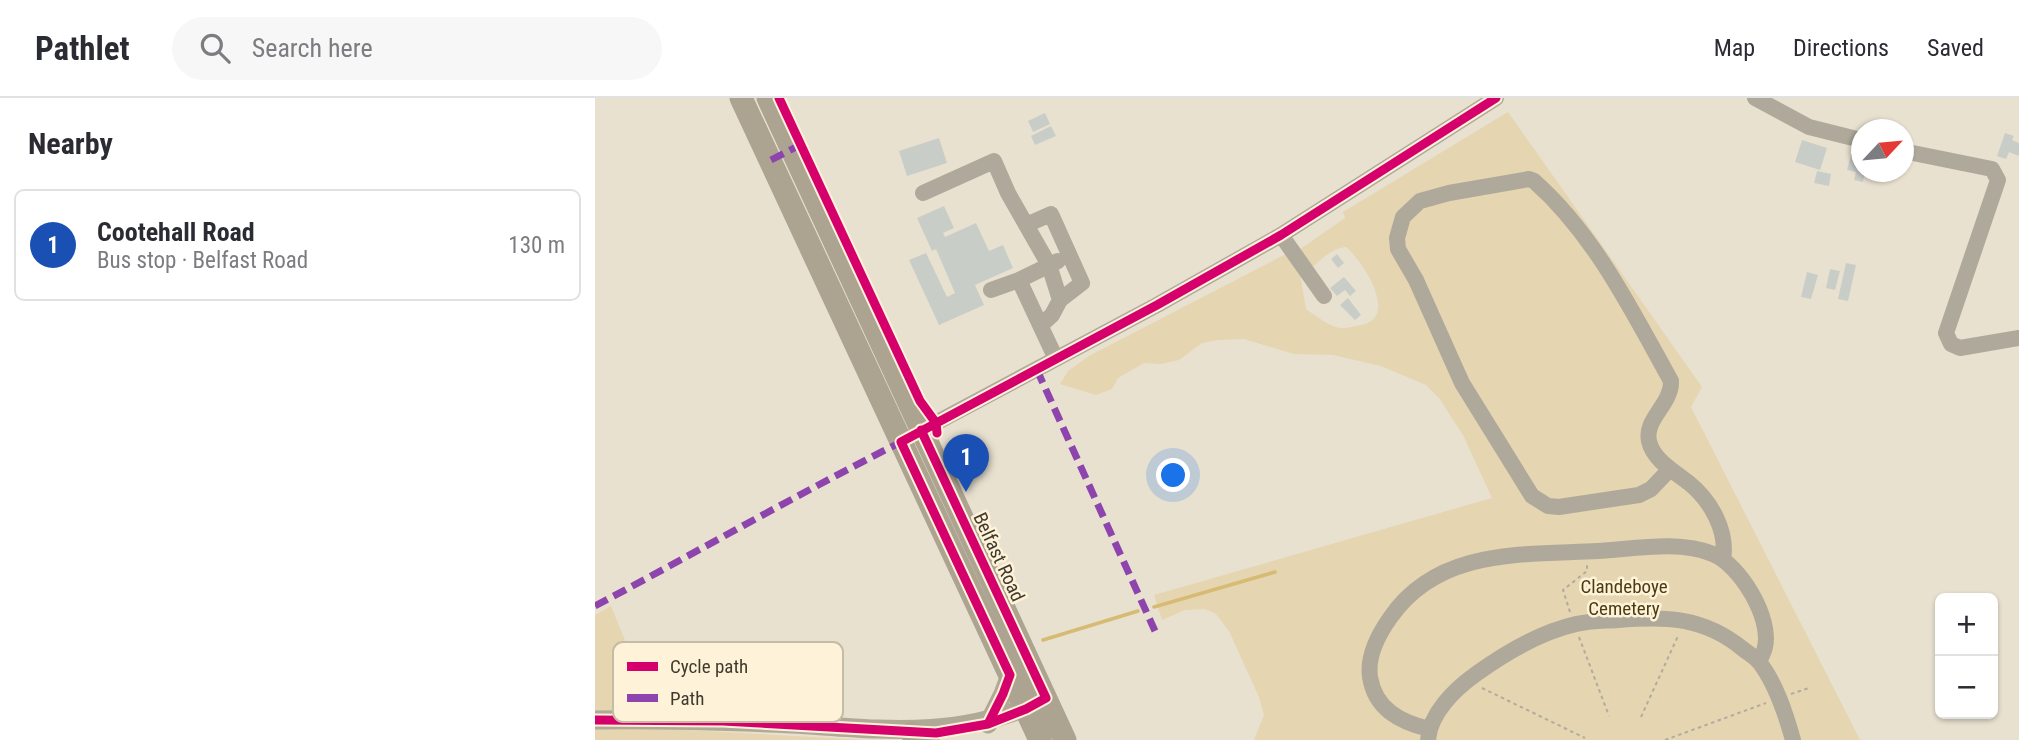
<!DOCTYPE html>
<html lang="en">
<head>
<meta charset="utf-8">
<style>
  :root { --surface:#fff; --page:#f7f7f7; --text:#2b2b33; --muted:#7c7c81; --line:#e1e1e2; --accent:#7b7467 }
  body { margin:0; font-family:"Roboto Condensed",sans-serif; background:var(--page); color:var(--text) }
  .controls { position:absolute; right:21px; bottom:21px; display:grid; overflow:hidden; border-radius:10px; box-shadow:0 2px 5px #0004 }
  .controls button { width:63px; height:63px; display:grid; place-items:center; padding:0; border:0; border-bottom:2px solid var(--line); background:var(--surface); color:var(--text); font:35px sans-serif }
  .compass { position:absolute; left:1256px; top:21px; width:63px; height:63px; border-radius:50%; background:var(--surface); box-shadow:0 2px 5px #0004; rotate:64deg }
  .you { position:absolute; left:579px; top:378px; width:24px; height:24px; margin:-18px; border:5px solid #fff; border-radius:50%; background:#1a73e8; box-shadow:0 0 0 10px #1a73e833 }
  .badge { display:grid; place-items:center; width:46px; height:46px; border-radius:50%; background:var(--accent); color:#fff; font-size:23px; font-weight:700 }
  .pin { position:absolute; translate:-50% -58px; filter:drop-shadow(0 2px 4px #0008) }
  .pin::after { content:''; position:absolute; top:37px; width:24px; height:21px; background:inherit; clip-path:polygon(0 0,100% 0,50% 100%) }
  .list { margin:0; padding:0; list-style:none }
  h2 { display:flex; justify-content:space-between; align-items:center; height:91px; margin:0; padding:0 28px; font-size:30px }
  h2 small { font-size:23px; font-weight:400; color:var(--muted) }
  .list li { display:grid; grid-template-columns:46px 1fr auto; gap:21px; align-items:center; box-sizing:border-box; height:112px; margin:0 14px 14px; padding:0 14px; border:2px solid var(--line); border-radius:10px }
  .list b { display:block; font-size:26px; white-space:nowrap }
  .list p { margin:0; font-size:23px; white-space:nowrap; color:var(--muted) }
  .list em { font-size:23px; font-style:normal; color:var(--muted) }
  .icon { flex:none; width:38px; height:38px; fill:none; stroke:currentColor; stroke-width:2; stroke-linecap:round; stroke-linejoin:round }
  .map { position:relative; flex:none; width:1424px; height:642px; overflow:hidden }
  header { display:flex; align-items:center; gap:42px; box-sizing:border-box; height:98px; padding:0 35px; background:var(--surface); border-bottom:2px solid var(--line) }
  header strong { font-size:33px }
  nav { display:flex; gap:38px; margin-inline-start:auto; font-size:24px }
  .search { width:490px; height:63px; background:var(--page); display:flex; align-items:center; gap:18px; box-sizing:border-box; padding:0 24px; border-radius:38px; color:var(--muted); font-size:26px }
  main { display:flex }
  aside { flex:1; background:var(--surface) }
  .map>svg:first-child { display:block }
  .green { fill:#e5d5b0 }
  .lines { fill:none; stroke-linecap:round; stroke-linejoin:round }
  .stream { stroke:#d7bb74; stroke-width:3.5 }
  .building { fill:#c9cdc8 }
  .path { stroke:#b1aba0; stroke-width:2; stroke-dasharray:3.5 3.5; stroke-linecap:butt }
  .minor { stroke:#afa99b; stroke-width:16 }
  .major { stroke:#b0a996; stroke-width:19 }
  .highway { stroke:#aca491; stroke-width:23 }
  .quiet { stroke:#8e44ad; stroke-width:7; stroke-dasharray:14 7; stroke-linecap:butt }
  .cycleway-casing { stroke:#fef3d9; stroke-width:13 }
  .cycleway { stroke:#d6006c; stroke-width:9 }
  .labels { text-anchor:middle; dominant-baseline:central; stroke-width:5; stroke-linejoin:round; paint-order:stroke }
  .street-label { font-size:19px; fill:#403a2e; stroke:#fef3d9 }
  .park-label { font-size:19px; fill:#4b3b13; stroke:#fef3d9 }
  .key { fill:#fef3d9; stroke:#c5bca6; stroke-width:2 }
  .key-label { font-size:19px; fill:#403a2e }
</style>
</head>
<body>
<header>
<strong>Pathlet</strong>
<div class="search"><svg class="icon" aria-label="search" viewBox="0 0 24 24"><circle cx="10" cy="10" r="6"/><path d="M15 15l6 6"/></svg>Search here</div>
<nav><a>Map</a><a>Directions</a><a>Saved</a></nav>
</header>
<main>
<aside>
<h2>Nearby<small></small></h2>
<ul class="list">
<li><span class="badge" style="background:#1a4fb4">1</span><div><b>Cootehall Road</b><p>Bus stop · Belfast Road</p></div><em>130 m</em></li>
</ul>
</aside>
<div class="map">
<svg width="1424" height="642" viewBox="0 0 1424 642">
  <rect width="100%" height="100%" fill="#e8e1d0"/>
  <path class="green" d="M913 14 1107 289 1096 309 1265 642H659L669 617 664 599 634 533 621 516 610 511 590 512 567 522 559 497 897 400 868 337 844 300 831 287 786 268 738 257 699 256 649 241 623 242 607 245 584 262 566 266 549 265 523 280 517 291 501 297 465 286 473 273 494 258 691 156 704 170 711 211C721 218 732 227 744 230 751 231 759 228 766 227 805 220 768 163 751 149 738 150 727 160 718 169L704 152 750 120 748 114Z
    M16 508 56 607 54 630 273 642H0V517Z"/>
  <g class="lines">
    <path class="stream" d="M559 509 680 474
      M448 542 543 513"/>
  </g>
  <path class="building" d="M450 15 455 26 438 34 433 23Z
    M456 28 461 38 440 47 436 38Z
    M1410 35 1419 38 1417 42 1424 45V58L1414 54 1411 61 1402 58Z
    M344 40 352 65 312 78 304 53Z
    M1207 42 1232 50 1225 72 1200 64Z
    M1256 57 1266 59V74H1270L1268 84 1259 82 1261 74 1252 72Z
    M1222 73 1236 76 1234 88 1219 85Z
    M349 108 359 130 348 135 350 139 381 125 394 153 408 147 418 170 380 187 389 207 344 227 314 162 331 155 352 199 360 195 341 151 337 153 322 120Z
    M742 156 749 165 743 170 736 161Z
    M1251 165 1261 167 1253 203 1243 201Z
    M1235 171 1245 173 1240 192 1231 190Z
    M1212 174 1223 177 1216 201 1206 199Z
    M749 179 761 193 755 198 750 192 742 198 735 190Z
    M753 200 766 217 760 222 745 207Z"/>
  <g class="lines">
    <path class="path" d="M975 514 968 492 992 473V466
      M984 539 1014 618
      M887 590 990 640
      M1196 596 1214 590
      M1046 619 1083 538
      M1070 642 1171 605"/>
    <path class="minor" d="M1160 0 1214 29 1266 42
      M1308 53 1397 71 1403 82 1351 235 1356 246 1365 250 1424 240
      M328 95 399 63 413 95 454 167 465 202
      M431 127 456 116 487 185 465 202 457 217 446 227
      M686 137 729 198
      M424 182 463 163
      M396 192 424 182 461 261
      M320 336 562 207 686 137 901 0
      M1075 371 1056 391 1044 397 964 409 953 408 937 398 867 285 821 182 803 151 802 140 808 119 825 103 854 95 934 81 939 83C1000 137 1037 213 1076 283 1077 306 1049 321 1054 343 1058 362 1080 374 1094 385 1116 403 1133 433 1128 462
      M834 631C805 624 780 611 775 579 772 558 783 537 795 520 843 450 927 457 1003 453 1039 451 1084 442 1118 456 1145 467 1177 520 1170 549 1169 554 1166 559 1164 564
      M833 642C835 615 860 591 881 576 910 555 946 534 981 526 994 523 1009 523 1023 522 1071 518 1109 519 1148 551 1153 555 1160 559 1164 564 1181 585 1191 617 1198 642"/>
    <path class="major" d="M0 622C66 621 131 623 197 626 283 631 361 642 441 605
      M393 626 408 596 415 577"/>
    <path class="highway" d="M146 0 445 642
      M173 0 470 642
      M317 635 333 642"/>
    <path class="quiet" d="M176 62 205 47
      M442 272 560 533
      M0 508C102 454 203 396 306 344"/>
    <defs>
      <path id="cycleway" d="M184 0 325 303 341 325 342 335
        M0 622 128 623 341 635 393 626 431 611 451 600 326 332
        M393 626 408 596 415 577 306 344 562 207 686 137 901 0"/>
    </defs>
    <use href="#cycleway" class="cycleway-casing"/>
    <use href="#cycleway" class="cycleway"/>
  </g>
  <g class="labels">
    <g class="street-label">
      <text transform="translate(404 459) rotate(65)">Belfast Road</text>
    </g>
    <g class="park-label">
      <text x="1029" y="488">Clandeboye<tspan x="1029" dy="22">Cemetery</tspan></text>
    </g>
  </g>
  <rect x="18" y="544" width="230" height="80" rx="10" class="key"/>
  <rect x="32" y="564" width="31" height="9" fill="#d6006c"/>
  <rect x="32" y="596" width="31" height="8" fill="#8e44ad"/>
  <g class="key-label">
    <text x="75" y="575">Cycle path</text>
    <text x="75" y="607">Path</text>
  </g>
</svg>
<div class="controls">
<button>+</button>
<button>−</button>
</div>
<svg class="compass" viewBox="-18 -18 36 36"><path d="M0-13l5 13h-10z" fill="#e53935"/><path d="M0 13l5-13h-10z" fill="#7c7c81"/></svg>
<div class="you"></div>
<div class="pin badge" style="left:371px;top:394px;background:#1a4fb4">1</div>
</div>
</main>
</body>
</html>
